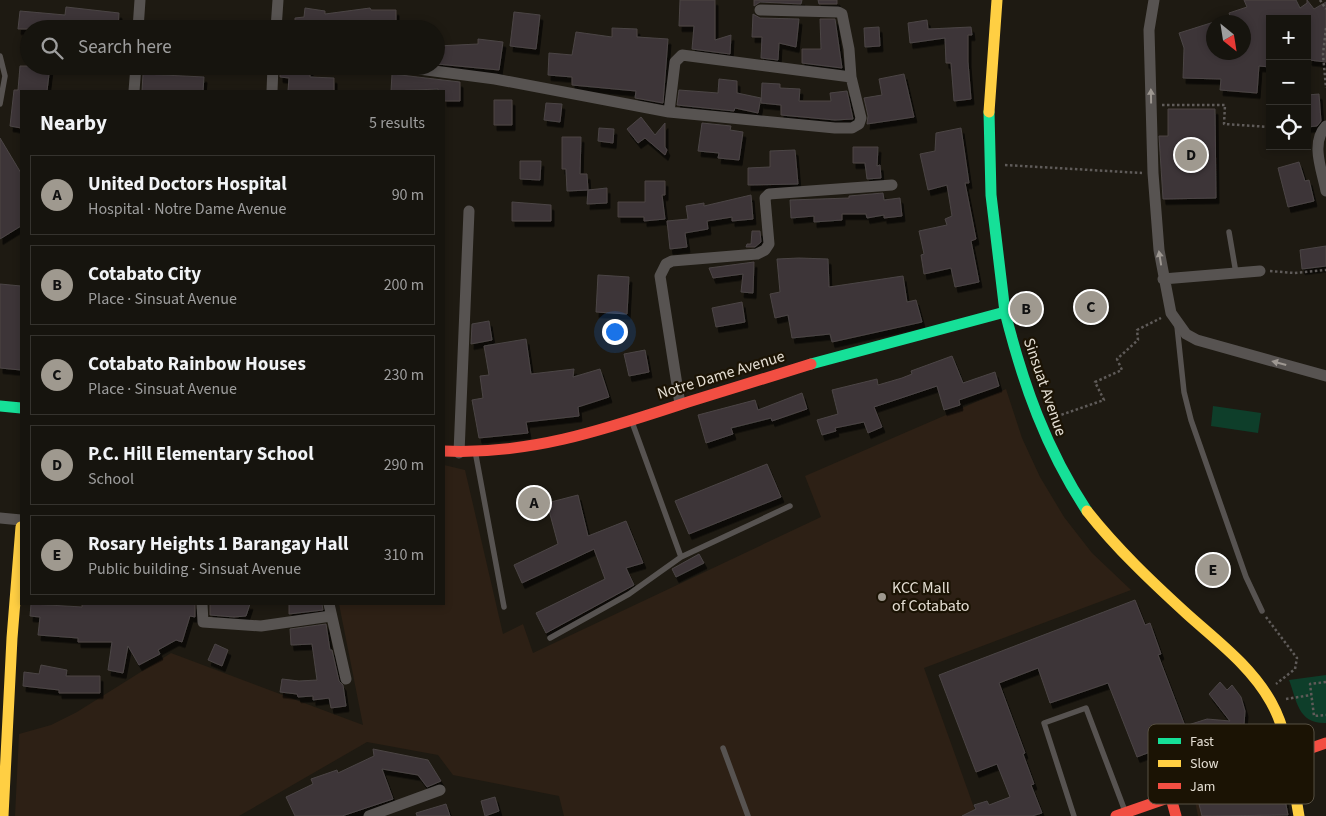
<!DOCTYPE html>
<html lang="en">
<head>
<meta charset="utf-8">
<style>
  :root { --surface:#16140e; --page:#23211c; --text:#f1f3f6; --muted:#9e9e9e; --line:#35332e; --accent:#9f998f }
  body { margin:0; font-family:"Source Sans 3",sans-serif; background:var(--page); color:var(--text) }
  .controls { position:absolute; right:15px; top:15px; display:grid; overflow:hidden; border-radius:0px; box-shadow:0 2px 8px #0003 }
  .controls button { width:45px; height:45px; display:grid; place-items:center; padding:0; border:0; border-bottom:1px solid var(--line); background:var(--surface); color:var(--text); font:25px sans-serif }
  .compass { position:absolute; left:1206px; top:15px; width:45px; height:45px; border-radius:50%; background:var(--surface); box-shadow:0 2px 8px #0003; rotate:150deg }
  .you { position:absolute; left:614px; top:331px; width:18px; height:18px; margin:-12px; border:4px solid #fff; border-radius:50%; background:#1a73e8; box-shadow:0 0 0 8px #1a73e833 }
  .badge { display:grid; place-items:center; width:32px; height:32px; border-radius:50%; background:var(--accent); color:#111; font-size:16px; font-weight:700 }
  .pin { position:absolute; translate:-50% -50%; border:2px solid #fff; box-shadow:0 1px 5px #0006 }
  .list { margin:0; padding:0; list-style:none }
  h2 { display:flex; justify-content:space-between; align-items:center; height:65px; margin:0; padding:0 20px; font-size:21px }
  h2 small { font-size:16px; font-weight:400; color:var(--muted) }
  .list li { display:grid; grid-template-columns:32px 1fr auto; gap:15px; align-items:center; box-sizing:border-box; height:80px; margin:0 10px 10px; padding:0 10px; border:1px solid var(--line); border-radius:0px }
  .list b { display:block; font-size:19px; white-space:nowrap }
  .list p { margin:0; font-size:16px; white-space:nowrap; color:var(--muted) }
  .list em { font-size:16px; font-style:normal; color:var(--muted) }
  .icon { flex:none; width:28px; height:28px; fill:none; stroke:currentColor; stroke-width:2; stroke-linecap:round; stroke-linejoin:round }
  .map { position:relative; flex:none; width:1326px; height:816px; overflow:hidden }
  .search { position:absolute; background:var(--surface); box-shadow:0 2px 8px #0003; left:20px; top:20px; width:425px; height:55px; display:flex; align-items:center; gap:12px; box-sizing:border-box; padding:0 18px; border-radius:28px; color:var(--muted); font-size:19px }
  .panel { position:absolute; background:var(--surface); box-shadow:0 2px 8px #0003; left:20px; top:90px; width:425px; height:515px; border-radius:0px }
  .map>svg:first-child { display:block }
  .commercial { fill:#2d2015 }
  .park { fill:#0e3e2a }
  .building { fill:#3e3539; stroke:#4b4545; filter:url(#shadow) }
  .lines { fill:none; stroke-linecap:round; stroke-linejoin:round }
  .path { stroke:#5f5b59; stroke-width:2.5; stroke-dasharray:2.5 2.5; stroke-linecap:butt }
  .lane { stroke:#575351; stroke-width:5.5 }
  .street { stroke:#575351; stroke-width:11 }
  .fast { stroke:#16e098; stroke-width:11 }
  .slow { stroke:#ffcf43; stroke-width:11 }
  .jam { stroke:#f24e42; stroke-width:11 }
  .oneway { fill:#9e9892 }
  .poi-dot { fill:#9f998f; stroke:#1b1304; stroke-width:2 }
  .labels { text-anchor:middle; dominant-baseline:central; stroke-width:4.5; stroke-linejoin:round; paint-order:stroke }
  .street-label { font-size:16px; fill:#e4ded3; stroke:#1b1304 }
  .poi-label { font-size:16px; fill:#e4ded3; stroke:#1b1304; text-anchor:start }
  .key { fill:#1b1304; stroke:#575042; stroke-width:1 }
  .key-label { font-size:14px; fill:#e4ded3 }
</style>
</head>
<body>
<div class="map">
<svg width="1326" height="816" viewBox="0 0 1326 816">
  <defs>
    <filter id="shadow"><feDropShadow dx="3" dy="5.5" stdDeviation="0" flood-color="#0009"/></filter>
  </defs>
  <rect width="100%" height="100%" fill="#1e1a12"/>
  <path class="commercial" d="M1006 389 1022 438 1040 477 1064 517 1092 553 1131 590 924 668 977 816H564L559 796 453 775 438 755 367 742 239 816H15L19 734 51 725 77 712 171 653 363 725 339 604H444V465L465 470 503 634 523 624 533 653 821 517 805 476Z
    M1280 773 1290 815 1198 816 1195 801Z"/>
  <path class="park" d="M1213 406 1261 413 1258 433 1211 426Z
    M1326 675V723C1298 724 1297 701 1289 680Z"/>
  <path class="building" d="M680 0H715V40L731 35 730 54 692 49 694 26H679Z
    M754 0H802L801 4 760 2 754 6Z
    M818 0H837V4H819Z
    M1244 0H1296L1300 8 1307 3V0L1314 9 1326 2V62L1309 60 1310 47 1307 46V19H1270V67L1259 66 1257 93 1220 90 1221 79 1183 78 1184 48 1179 33 1214 22V52H1244V22H1232L1229 13 1247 7Z
    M66 7 119 13 118 29H18L20 11 65 15Z
    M305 8 325 11V14L370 8 371 10H396V29H341L295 22V18L304 17Z
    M514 12 540 15 536 49 510 46Z
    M753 14 760 18 799 19 796 47 779 43 778 60 761 58 762 37H752Z
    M820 19H835L842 68 802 63V49H821Z
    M927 20 928 29 971 27 972 35H968V62L971 99 954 101 951 63H946L945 38 910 43 908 23Z
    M879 27 880 46 865 47 864 28Z
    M612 28 637 29V37L668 39 663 103 635 98 636 91 572 85V77L548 75 549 53 572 55 576 32 612 37Z
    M478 39 503 42 499 70 437 64V46L478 44Z
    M20 66H50L47 91H21V128L10 126 14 90H18Z
    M280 66H310V77L334 78V91H288L289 78 280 77Z
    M143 74 204 77 203 91H142Z
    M392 74 460 82V101H444V91H438V89L391 91Z
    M904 74 914 117 867 124 868 116 864 98 882 95 879 79Z
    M719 79 737 81V93L761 98 758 113 735 108 734 111 677 105 679 90 718 93Z
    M762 83 780 84V88L800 89 799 101H831L830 93 847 91 853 119 835 120 781 115V105L761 103Z
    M1319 94 1321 121 1317 126 1307 127V95Z
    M494 100H512V125H494Z
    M546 103 562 104 560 122 544 120Z
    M1168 109H1215L1216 198 1163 199 1159 136H1168Z
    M641 117 655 135 665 123V147L667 150 665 155 645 138 638 143 627 129Z
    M702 123 731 126 730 130 743 132 739 160 718 158 719 153 698 151Z
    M599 128 614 129 613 143 598 141Z
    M961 128 969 183H965L976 239 971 241 979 282 955 287 951 268 924 274 921 255 924 254 919 231 947 225 945 219 952 216 947 185 928 190 920 154 935 151 936 133Z
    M562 137H581L580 174H587L588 190 567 191 566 169H562Z
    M0 138 21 173V226L0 239Z
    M853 147H878L877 166 880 165 881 178 867 179 865 163H853Z
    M795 150 798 184 748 185V168L770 167V151Z
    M520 161H541L540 180 520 179Z
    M1299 162 1305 181 1309 180 1314 201 1288 207 1278 168Z
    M645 181H665V195H662L665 219 644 221V217H618V202H645Z
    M607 188V203L587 204 588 190Z
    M883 193 884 200 900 198 902 216 884 218V215L867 218 866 214H842V220L814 222V216L791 218 790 200 849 198V196Z
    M751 195 753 219 732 221V217L707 221 708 229 685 233 687 247 670 249 667 221 688 219 686 206 704 203V206Z
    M512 202 551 205V221H512Z
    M752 231H760L761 242 755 247H746L747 244H751Z
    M1326 246V266L1302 269 1300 250Z
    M799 258 828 259 829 287 903 276 907 302 916 300 922 322 832 342 830 334 792 338 788 315 775 318 770 294 780 292 777 259Z
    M754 262 753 293 741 292 743 274 713 278 709 268Z
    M598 275 629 277 627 314 596 312Z
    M0 284 21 286V370L0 368Z
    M742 302 745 322 716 327 712 308Z
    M489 321 492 340 471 344 472 324Z
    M526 339 531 374 574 369 573 377 600 369 609 397 578 407 579 416 526 422 528 433 479 438 472 400 483 398 480 376 489 375 484 346Z
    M645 350 649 372 629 376 624 354Z
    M952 356 963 383 995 372 999 386 959 400 960 405 944 410 937 386 874 407 882 427 868 433 864 422 835 428 836 431 822 435 817 420 838 414 832 390 877 379 878 385 902 378 912 374 911 371Z
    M802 393 807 409 772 421 771 418 731 428 733 434 706 443 698 415 755 400 758 410Z
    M767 464 781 497 689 534 675 501Z
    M578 495 588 536 626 521 643 563 626 568 634 585 546 633 536 613 605 579 594 549 522 583 514 565 558 544 547 503Z
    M699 554 704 563 676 577 672 569Z
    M1135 600 1145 625 1150 623 1161 654 1158 655 1185 726 1207 719 1230 721 1209 694 1220 682 1227 690 1232 685 1241 697 1245 711 1244 725 1240 724 1227 738 1198 754 1192 736 1137 757 1108 683 1050 703 1038 668 999 683 1025 753 1023 754 1034 784 1031 785 1042 813 1032 816H962L976 809 974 805 987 801 989 805 1010 797 997 764 976 772 939 675Z
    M31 604 82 607V604H195V617L190 616 182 642 176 640 158 650 160 654 139 665 128 646 123 673 108 670 112 642H78V638L38 635 40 617 30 616Z
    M210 604H250L246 616 234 617 210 615Z
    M289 604H322L323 610 289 614Z
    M326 624 330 650H332L339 681 343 685 346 706 331 708 329 698 313 700V696L298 697 297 694 280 692 282 679 299 681 317 680 312 644 291 645 290 629Z
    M215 644 228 650 222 666 208 660Z
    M41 665 67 670 66 676H100V693H59V690L23 686 24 672 39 674Z
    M373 749 428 760 441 781 427 787 418 775 382 769 393 799 342 816H295L286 797 313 784 311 779 337 770 338 773 374 756Z
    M1274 776 1281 779 1288 815 1202 816 1199 804 1237 796 1235 789Z
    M495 797 499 811 485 816 481 801Z
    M446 804 450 816H417L416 813Z"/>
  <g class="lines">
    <path class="path" d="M1320 0 1326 9
      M1326 28 1323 54 1326 88
      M1162 105H1225L1224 124 1270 127
      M1005 165 1142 173
      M1270 271 1294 273 1326 270
      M1052 418 1104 400 1095 382 1122 370 1117 359 1138 340 1137 330 1161 318
      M1266 617 1297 658 1295 669 1276 684
      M1326 682 1310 684 1314 716 1326 715
      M1286 699 1311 695"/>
    <path class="lane" d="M0 56 5 76 0 104
      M1229 232 1236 273
      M1177 326 1184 392 1191 420 1246 577 1262 611
      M632 422 681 557
      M476 456 504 607
      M550 638 629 594 681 557 790 506
      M723 748 748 816
      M1074 816 1044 723 1086 708 1125 811"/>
    <path class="street" d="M1154 0 1149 30 1153 173 1159 250 1171 313 1186 334 1197 340 1326 376
      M138 29 140 0
      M276 29 278 0
      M396 66 495 79 669 112 835 128H852L859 124 861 118 851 77 849 49 842 14 838 12 760 10
      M134 91 136 66
      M272 91 273 66
      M669 112 675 62 682 55 851 77
      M1326 126C1310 143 1322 170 1326 191
      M1163 279 1260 271
      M680 404 660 276 666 264 672 261 757 254 765 250 769 244 765 198 769 194 892 185
      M459 453 469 211
      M0 518 21 520
      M202 604 203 622 261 626 331 616
      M329 604 346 679
      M369 816 440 790"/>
    <path class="fast" d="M1005 312C1023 384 1046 449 1087 511
      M811 364 1005 312 991 195 989 112
      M0 406 21 408"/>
    <path class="slow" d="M989 112 997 0
      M1087 511C1117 549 1152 582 1187 614 1217 641 1251 666 1271 702 1290 736 1292 778 1299 816
      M3 816 12 638 21 527"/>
    <path class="jam" d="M444 451C531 455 606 429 688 402 729 389 770 377 811 364
      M1171 798 1176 816
      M1116 816 1326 743"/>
  </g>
  <defs><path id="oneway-solid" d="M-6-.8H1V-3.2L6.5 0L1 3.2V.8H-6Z" transform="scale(1.25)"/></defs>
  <g class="oneway">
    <use href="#oneway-solid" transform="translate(1151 96) rotate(-91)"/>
    <use href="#oneway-solid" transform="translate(1160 258) rotate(-99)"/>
    <use href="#oneway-solid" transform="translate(1279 363) rotate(-165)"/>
  </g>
  <circle class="poi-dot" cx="882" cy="597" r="5"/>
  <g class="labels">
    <g class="street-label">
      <text transform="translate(721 375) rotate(-17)">Notre Dame Avenue</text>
      <text transform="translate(1045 387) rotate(71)">Sinsuat Avenue</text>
    </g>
    <g class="poi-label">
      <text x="892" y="588">KCC Mall<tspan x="892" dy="18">of Cotabato</tspan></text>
    </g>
  </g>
  <rect x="1148" y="724" width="166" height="80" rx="8" class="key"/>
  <rect x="1158" y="738" width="23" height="6" fill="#16e098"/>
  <rect x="1158" y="760" width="23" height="7" fill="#ffcf43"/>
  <rect x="1158" y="783" width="23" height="6" fill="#f24e42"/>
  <g class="key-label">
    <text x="1190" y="746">Fast</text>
    <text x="1190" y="768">Slow</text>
    <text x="1190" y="791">Jam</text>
  </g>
</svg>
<div class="controls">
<button>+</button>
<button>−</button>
<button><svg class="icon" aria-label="locate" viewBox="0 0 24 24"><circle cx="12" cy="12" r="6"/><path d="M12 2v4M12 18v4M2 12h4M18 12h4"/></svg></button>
</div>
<svg class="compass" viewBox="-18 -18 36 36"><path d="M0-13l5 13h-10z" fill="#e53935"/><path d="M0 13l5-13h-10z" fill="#9e9e9e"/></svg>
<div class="you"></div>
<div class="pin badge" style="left:534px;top:503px">A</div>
<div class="pin badge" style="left:1026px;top:309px">B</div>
<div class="pin badge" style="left:1091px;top:307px">C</div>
<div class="pin badge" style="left:1191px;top:155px">D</div>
<div class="pin badge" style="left:1213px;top:570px">E</div>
<div class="search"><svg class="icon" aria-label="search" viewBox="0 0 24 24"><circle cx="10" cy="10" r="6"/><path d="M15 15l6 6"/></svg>Search here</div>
<section class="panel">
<h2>Nearby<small>5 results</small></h2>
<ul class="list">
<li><span class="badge">A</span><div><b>United Doctors Hospital</b><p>Hospital · Notre Dame Avenue</p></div><em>90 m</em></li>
<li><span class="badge">B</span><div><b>Cotabato City</b><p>Place · Sinsuat Avenue</p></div><em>200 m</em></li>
<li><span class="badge">C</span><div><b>Cotabato Rainbow Houses</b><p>Place · Sinsuat Avenue</p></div><em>230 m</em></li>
<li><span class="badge">D</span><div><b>P.C. Hill Elementary School</b><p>School</p></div><em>290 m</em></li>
<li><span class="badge">E</span><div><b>Rosary Heights 1 Barangay Hall</b><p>Public building · Sinsuat Avenue</p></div><em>310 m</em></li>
</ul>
</section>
</div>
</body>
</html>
